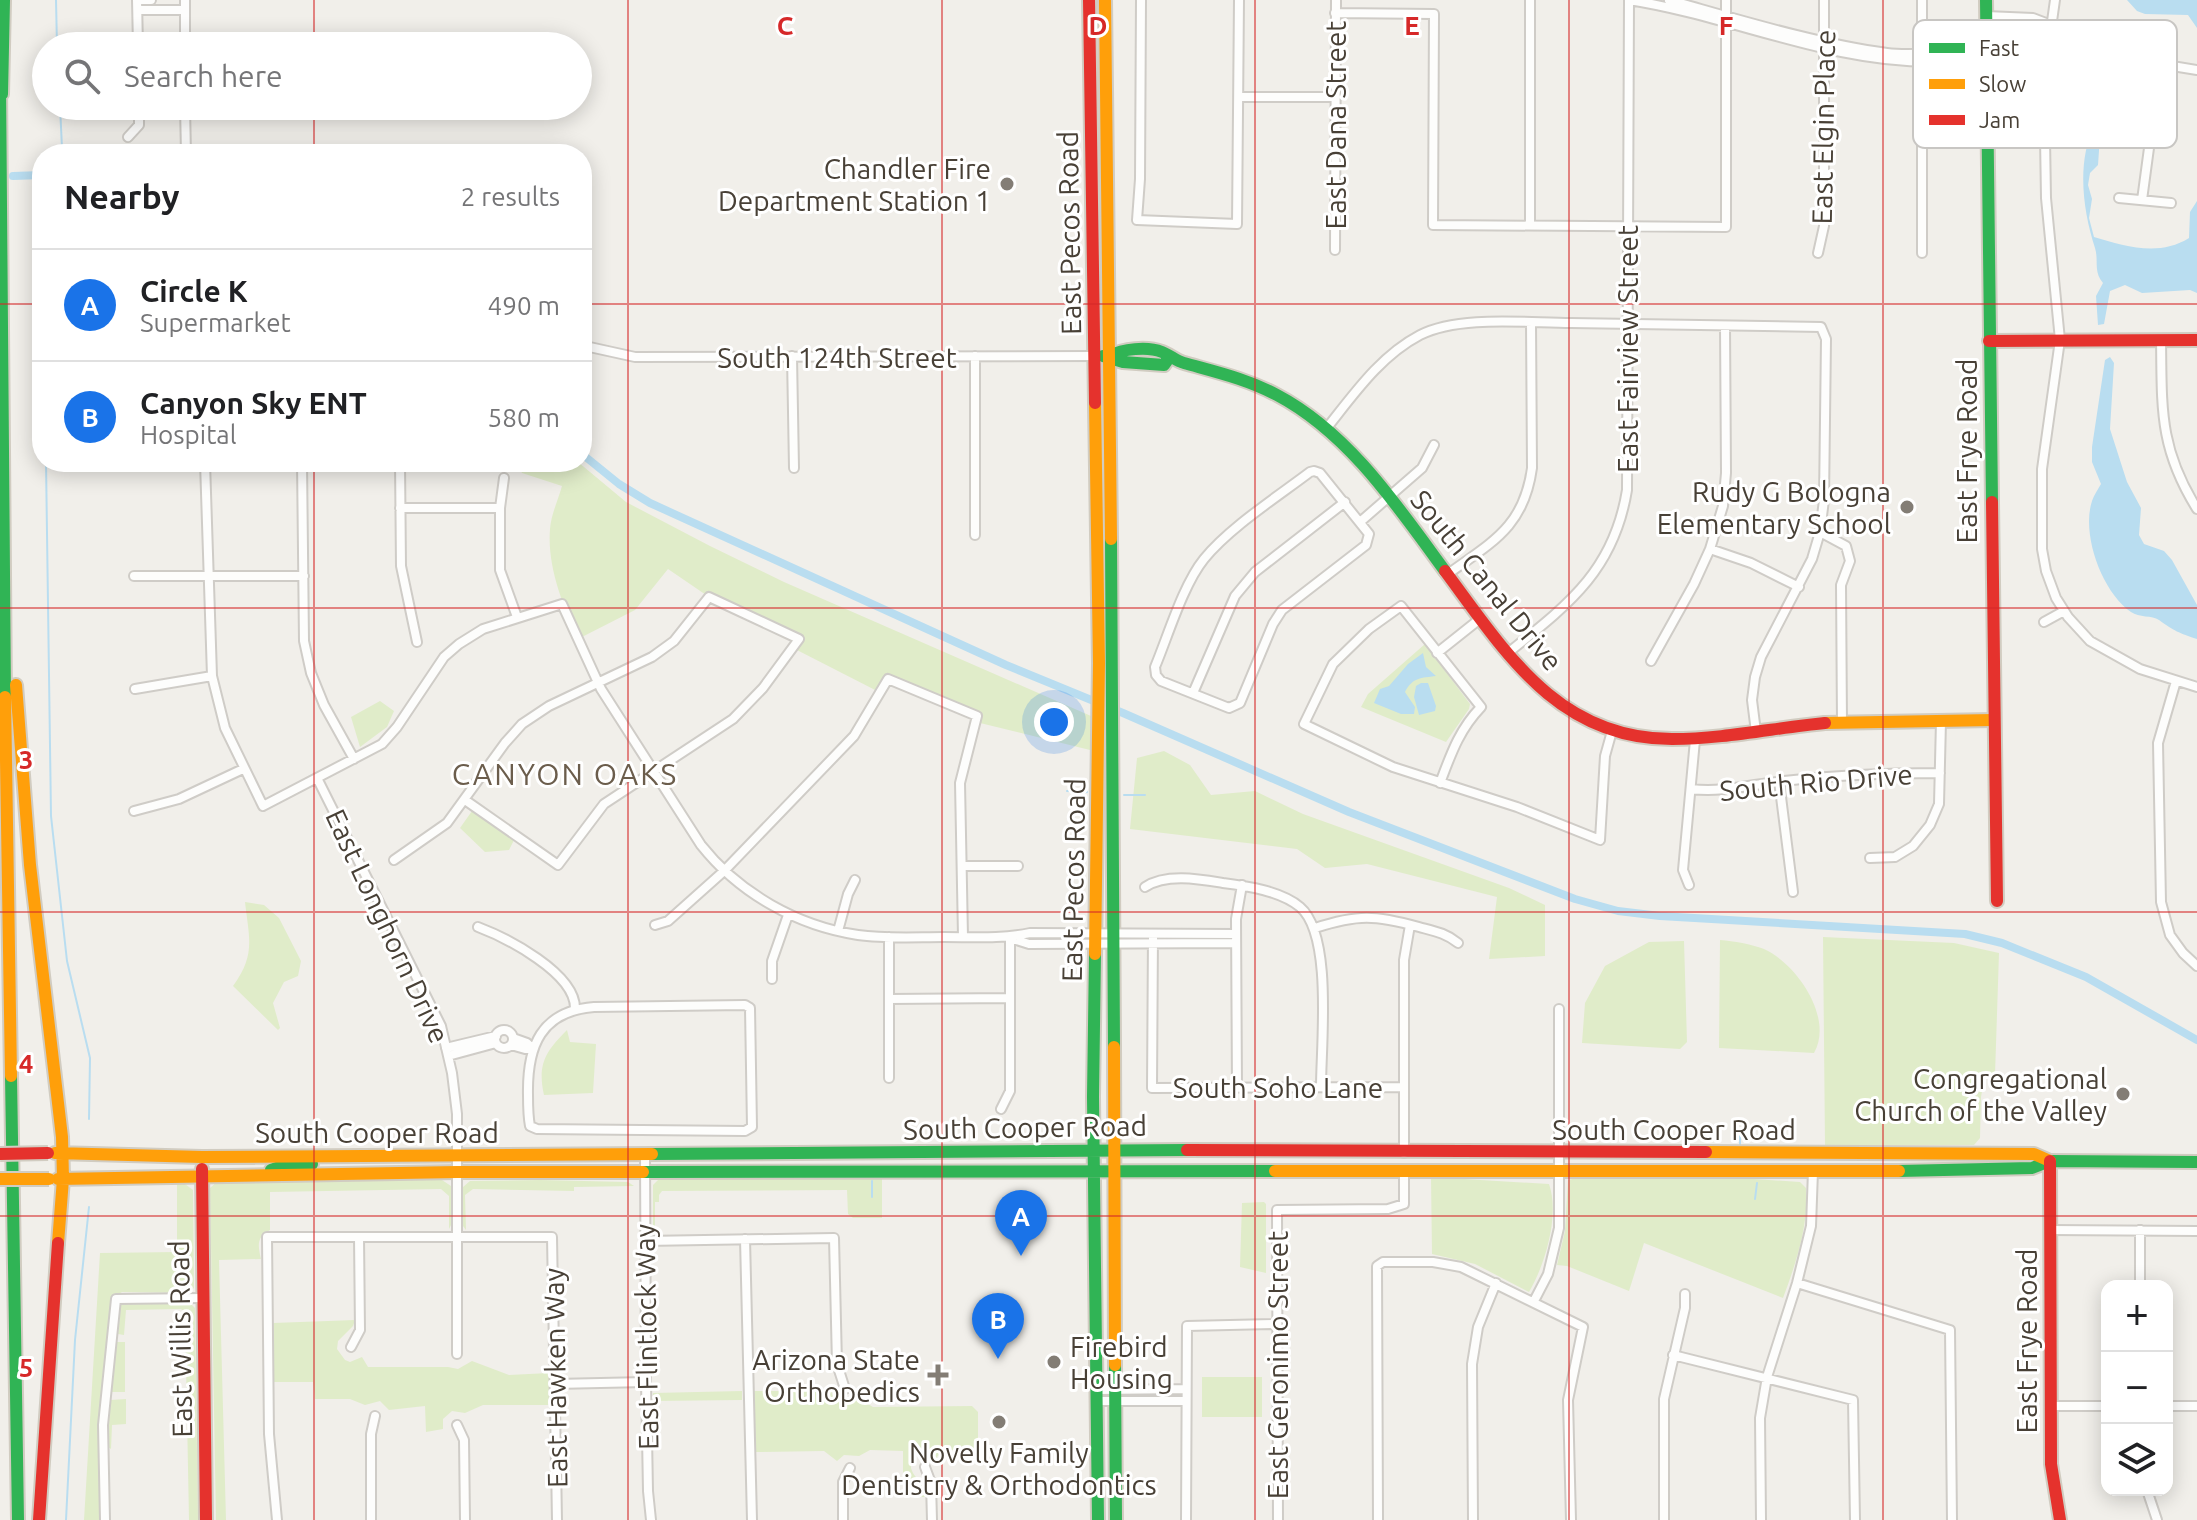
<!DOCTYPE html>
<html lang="en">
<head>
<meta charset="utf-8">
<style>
  :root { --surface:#fff; --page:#f2f2f2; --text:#202124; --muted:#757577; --line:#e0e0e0; --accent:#1a73e8 }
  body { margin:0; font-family:Ubuntu,sans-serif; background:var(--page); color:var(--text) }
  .controls { position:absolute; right:24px; bottom:24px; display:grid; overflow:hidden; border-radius:16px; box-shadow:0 4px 20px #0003 }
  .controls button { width:72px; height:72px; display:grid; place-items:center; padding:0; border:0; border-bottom:2px solid var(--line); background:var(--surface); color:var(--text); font:40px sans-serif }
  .you { position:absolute; left:1054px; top:722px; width:28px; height:28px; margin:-20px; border:6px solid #fff; border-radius:50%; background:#1a73e8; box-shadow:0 0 0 12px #1a73e833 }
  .badge { display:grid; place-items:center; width:52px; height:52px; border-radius:50%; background:var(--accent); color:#fff; font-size:26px; font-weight:700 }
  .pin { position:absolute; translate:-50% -66px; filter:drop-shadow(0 2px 4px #0008) }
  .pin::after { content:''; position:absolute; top:42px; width:28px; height:24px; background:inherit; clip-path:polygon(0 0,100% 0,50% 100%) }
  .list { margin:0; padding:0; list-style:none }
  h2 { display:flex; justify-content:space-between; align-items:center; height:104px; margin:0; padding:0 32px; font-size:34px }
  h2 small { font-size:26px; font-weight:400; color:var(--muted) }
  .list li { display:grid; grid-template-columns:52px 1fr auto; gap:24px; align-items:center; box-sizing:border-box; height:112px; padding:0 32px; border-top:2px solid var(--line) }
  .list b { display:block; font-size:30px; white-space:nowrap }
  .list p { margin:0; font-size:26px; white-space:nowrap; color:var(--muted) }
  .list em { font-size:26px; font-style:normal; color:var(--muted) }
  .icon { flex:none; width:44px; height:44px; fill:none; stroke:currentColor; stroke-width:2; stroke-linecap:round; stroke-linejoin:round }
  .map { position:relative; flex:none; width:2197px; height:1520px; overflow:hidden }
  .search { position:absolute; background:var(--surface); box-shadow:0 4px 20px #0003; left:32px; top:32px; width:560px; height:88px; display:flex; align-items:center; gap:20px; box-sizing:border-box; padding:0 28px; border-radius:44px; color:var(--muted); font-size:30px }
  .panel { position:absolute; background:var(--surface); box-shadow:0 4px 20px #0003; left:32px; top:144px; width:560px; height:328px; border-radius:32px }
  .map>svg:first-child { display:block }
  .green { fill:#e0ecc9 }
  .water { fill:#b9ddf0 }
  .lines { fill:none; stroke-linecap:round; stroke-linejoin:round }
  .stream { stroke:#b9ddf0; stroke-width:2 }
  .canal { stroke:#b9ddf0; stroke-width:8 }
  .street-casing { stroke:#cfccc7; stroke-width:12 }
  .fast-casing { stroke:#d1ccc1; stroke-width:16 }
  .slow-casing { stroke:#d1ccc1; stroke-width:16 }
  .jam-casing { stroke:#d1ccc1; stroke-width:16 }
  .street { stroke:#fdfdfc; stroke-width:8 }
  .fast { stroke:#30b455; stroke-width:12 }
  .slow { stroke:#ff9f0a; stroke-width:12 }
  .jam { stroke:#e5322d; stroke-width:12 }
  .slow-bridge-casing { stroke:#d1ccc1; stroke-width:16; stroke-linecap:butt }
  .jam-bridge-casing { stroke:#d1ccc1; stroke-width:16; stroke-linecap:butt }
  .slow-bridge { stroke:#ff9f0a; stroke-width:12 }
  .jam-bridge { stroke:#e5322d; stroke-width:12 }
  .grid { fill:none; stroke:#d62828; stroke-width:2; stroke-opacity:0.55 }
  .poi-dot { fill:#837d75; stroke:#fff; stroke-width:3 }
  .labels { text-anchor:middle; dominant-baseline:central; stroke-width:6; stroke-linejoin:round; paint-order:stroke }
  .street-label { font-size:28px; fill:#484036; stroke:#fff }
  .poi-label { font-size:28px; fill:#484036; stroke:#fff; text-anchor:end }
  .neighbourhood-label { font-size:30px; letter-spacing:2px; fill:#6b5d4c; stroke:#fff }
  .key { fill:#fff; stroke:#c8c6c3; stroke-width:2 }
  .key-label { font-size:22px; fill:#484036 }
  .grid-label { font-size:26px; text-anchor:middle; font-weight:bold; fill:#d62828; stroke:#fff; stroke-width:6; stroke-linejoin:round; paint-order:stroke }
</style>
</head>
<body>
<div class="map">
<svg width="2197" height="1520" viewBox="0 0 2197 1520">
  <rect width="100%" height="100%" fill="#f1efea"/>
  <path class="green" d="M516 462H578L626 502 710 546 784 582 1091 716 1090 750 976 722 977 716 889 679 881 693 793 648 799 639 709 597 668 569 635 610 578 639C563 605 547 567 550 529 551 515 558 500 562 486L522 473Z
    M1425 644 1470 704 1469 709 1446 742 1361 707 1368 694Z
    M380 701 394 711 387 727 360 747 351 717Z
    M1164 751 1190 765 1211 795 1255 791 1303 814 1509 888 1545 905V956L1489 959 1497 897 1367 864 1325 868 1297 849 1130 829 1137 758Z
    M472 811 514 840 509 850 485 852 460 828Z
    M245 902 264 905 279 918 301 961 298 976 284 982 273 1003 280 1028 278 1030 233 986C256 955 249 938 245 902Z
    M1823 937 1954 943 1999 953 1995 1075 1985 1074 1981 1097 1980 1138 1974 1145H1825Z
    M1720 940C1734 941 1751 944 1764 949 1797 964 1834 1018 1814 1053L1719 1048Z
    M1684 941 1687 1042 1680 1049 1582 1043 1585 1003 1605 966 1649 942Z
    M567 1030 570 1042 596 1044 593 1093 544 1095C537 1064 546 1051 567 1030Z
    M1431 1177 1549 1184C1560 1215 1545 1265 1529 1292L1475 1264 1432 1254Z
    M882 1178V1218H853L848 1214 847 1190 662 1191 659 1195V1202H655V1233L653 1229V1185L659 1179Z
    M1577 1178H1739L1800 1182 1806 1188C1809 1225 1796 1263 1783 1298L1644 1243 1629 1291 1567 1266 1557 1265 1565 1231 1568 1180Z
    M442 1180 451 1186V1225L449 1229V1196L441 1189 270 1192V1230C256 1237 258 1246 261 1259L219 1260 226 1520H216L210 1188 218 1181Z
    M540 1180 628 1182 634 1186 574 1187V1191L473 1189 465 1195 466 1230 463 1226V1187L470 1181Z
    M177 1184H185L193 1190 194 1288 187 1293 122 1292 111 1298 99 1426 100 1520H84L100 1253 177 1252Z
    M1264 1202 1266 1204V1273L1240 1267 1242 1203Z
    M188 1301 195 1308 198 1520H189L185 1312 181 1309 126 1310 124 1335 118 1334 121 1305 123 1303Z
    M355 1320 353 1326 338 1341 337 1349 345 1360 350 1362 362 1357 368 1367H448L458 1369 472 1361 509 1375 549 1373 550 1405H483L465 1413 452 1411 443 1419V1429L426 1432 425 1406 389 1410 380 1401 365 1405 350 1399H315L313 1382H274L273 1323Z
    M116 1342H125V1392H111Z
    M1202 1377H1262V1417H1202Z
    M742 1391V1400L653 1401V1393Z
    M752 1391H831L833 1397 842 1403 858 1398 873 1407 972 1406 978 1412V1450H943L936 1458 924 1452C902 1460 911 1475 925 1485L928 1497H903V1451L870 1450 859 1456 844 1455 837 1461 824 1451 756 1452Z
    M126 1399V1424L112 1425 111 1449 108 1447 110 1400Z"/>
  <path class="water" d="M2127 0H2197V28L2188 15 2145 14 2137 11Z
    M2089 59 2106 64 2114 72 2113 77 2108 80 2110 84 2109 107 2100 113 2104 122 2097 132 2100 136 2098 165 2090 173 2088 185 2092 199 2089 218 2094 237C2124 246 2159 257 2189 238L2190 212 2197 201V293L2190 290 2142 293 2125 285 2110 291 2104 324 2098 325 2096 296 2103 283C2093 271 2099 261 2095 248 2083 211 2076 161 2095 125 2088 116 2086 102 2093 93Z
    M2110 357 2114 363 2110 429 2127 482 2141 508 2139 535 2144 544 2164 551 2172 560 2197 605V639C2179 633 2174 631 2159 620 2152 615 2139 618 2131 612 2102 592 2081 534 2092 501 2094 495 2098 489 2101 484L2092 462V447L2105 360Z
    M1423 653 1426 667 1436 676C1421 678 1413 677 1405 692L1415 707 1414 714H1401L1374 703 1380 689 1389 686 1408 664Z
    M1421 683H1428L1436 706 1435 711 1419 715 1414 697 1416 686Z"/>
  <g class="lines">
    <path class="stream" d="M56 0 57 46
      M60 106 62 148
      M46 462 51 816 67 961 90 1058 89 1119
      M1067 791 1087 792
      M1124 795H1145
      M1740 1145V1134
      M872 1181V1197
      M1755 1199 1757 1183
      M66 1520 75 1340 89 1207"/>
    <path class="canal" d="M13 176 42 175
      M582 454 619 484 650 503 1006 665 1123 713 1349 812 1575 899 1618 911 1660 916 1965 934 2002 943 2086 977 2197 1040"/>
    <defs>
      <path id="street" d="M137 0 138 46
        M137 0H151
        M185 0V46
        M1141 0 1140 179 1137 220 1237 224 1239 0
        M1530 0V224
        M1669 0C1737 19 1818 44 1887 53 1919 57 1955 48 1986 58
        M1922 0V253
        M2055 0 2044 78 2046 198 2060 340 2042 469V549L2046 571 2056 598 2068 617 2090 641 2140 669 2197 687
        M138 10H185
        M1335 13 1434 14 1433 225 1726 227V0
        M1986 16 2033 18 2148 62 2197 70
        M1239 97H1336
        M185 106 186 154
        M128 137 139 125V106
        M2119 198 2171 203
        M2142 200 2154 111 2165 66
        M1335 250 1336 0
        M1818 253 1824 226V0
        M2161 339C2162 409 2159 448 2197 509
        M582 342 585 346 635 357 1096 356
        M792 356 794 468
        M975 356V535
        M1326 429C1354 394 1380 356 1420 335 1459 315 1527 323 1571 323 1654 324 1737 326 1821 327L1826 339 1824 500 1820 532 1812 559 1761 657 1755 677 1752 700 1756 732
        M205 462 212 676 225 728 263 806 382 744 397 727 444 657 459 644 483 629 562 604 601 689 701 845C739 893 797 926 858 935 886 939 916 937 944 937 973 937 1002 939 1030 933L1236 934
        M302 462 304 641 311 673 324 705 354 759
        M400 462 401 566 417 642
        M1314 471 1320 473 1369 534 1366 545 1282 610 1273 624 1240 703 1229 708 1161 681 1156 675 1155 667C1168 636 1183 585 1204 559 1229 528 1277 497 1310 472Z
        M504 478 500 508V570L517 617
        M400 508H500
        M1360 522 1422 468 1434 445
        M1820 532 1846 546 1850 561 1841 585 1842 723
        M1710 549 1751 563 1799 587
        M1448 574C1492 542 1524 527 1532 468L1531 323
        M134 576H304
        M2044 622 2064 611
        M1509 652C1569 604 1614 570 1627 490L1629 0C1732 16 1831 64 1937 62 1954 62 1970 63 1986 58
        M1437 653 1481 618
        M1651 661 1694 584 1710 549 1723 506 1726 473 1725 326
        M2176 681 2158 743 2161 902 2170 935 2183 953 2197 966
        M135 689 212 676
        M1193 693 1235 596 1255 572 1345 502
        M317 778 441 1026 452 1073 457 1114V1354
        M1779 781 1793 892
        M1440 783C1451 754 1459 730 1481 707L1401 606 1369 629 1333 664 1304 724 1393 767 1517 807 1600 840 1605 756 1612 731
        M1691 789C1723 793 1753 784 1784 781 1836 775 1887 773 1940 773
        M134 811 179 799 243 769
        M1870 858 1895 857 1913 846 1930 825 1939 804 1941 721
        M394 860 447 823 505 743 522 724 549 706 652 657 674 641 709 597 799 639 763 688 733 719 604 804 558 865 465 800
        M962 866H1018
        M1689 885 1683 870 1695 740
        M1145 887C1166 873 1199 879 1223 883 1247 886 1281 891 1300 907 1333 935 1321 1044 1321 1087
        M655 925 668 921 724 871 854 736 888 679 977 716 960 783 963 937
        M478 927C507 938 575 973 575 1008
        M1315 928C1358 914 1375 915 1419 927 1434 931 1446 933 1458 943
        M838 931 848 894 855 880
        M1153 935 1152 1088 1404 1087
        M889 937V1078
        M1010 938 1029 944 1236 943
        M772 979V961L788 915
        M889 999 1010 998
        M745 1005 750 1008 752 1127 745 1131 537 1129 530 1126C528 1116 528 1105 528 1095 527 1046 541 1011 594 1007Z
        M495 1039a9 9 0 1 1 18 0a9 9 0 1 1-18 0Z
        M511 1045 525 1049H533L527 1043 513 1038
        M446 1048 496 1036
        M448 1056 496 1043
        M1237 1087 1236 919 1242 885
        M1001 1109 1010 1091V938
        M1404 1153V960L1410 925
        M645 1154 646 1382 648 1491 651 1520
        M2050 1230 2197 1231
        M2140 1230V1286
        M745 1239 752 1520
        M645 1241 834 1238 837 1364 845 1389
        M1797 1283 1950 1330 1952 1520
        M1534 1301 1548 1274 1559 1228V1009
        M351 1347 360 1330 359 1237
        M1673 1355 1853 1400 1855 1520
        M555 1384 646 1382
        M1097 1390 1186 1389
        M1097 1401H1186
        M2050 1406H2107
        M2167 1406H2197
        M457 1425 464 1440 465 1520
        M925 1467 931 1483 932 1520
        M2147 1490 2157 1520
        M105 1520 103 1425 116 1299 203 1298
        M277 1520 269 1434 267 1237H552L557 1520
        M371 1520V1434L375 1416
        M843 1520V1482L850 1468
        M1186 1520 1187 1326 1277 1324
        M1278 1520 1277 1210 1388 1209 1404 1204V1171
        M1378 1520 1377 1266 1383 1262H1433L1461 1267 1583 1327 1568 1400 1571 1520
        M1473 1520 1472 1364 1478 1327 1496 1283
        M1664 1520V1399L1685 1308V1294
        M1761 1520 1760 1418 1767 1377 1797 1283 1811 1226 1813 1171"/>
      <path id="fast" d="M1986 0 1992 502
        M0 82 5 697
        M2 94 4 0
        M1103 356 1123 362 1164 365 1169 358
        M1109 356C1123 349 1147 346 1162 352 1170 355 1176 361 1184 363 1216 372 1247 379 1277 395 1349 433 1398 507 1445 571
        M1111 539 1114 1047
        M1095 954 1093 1097 1098 1520
        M11 1076 18 1520
        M652 1154 1187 1150
        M271 1170 283 1166 312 1164
        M1899 1171 2032 1168 2050 1161 2197 1162
        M643 1172 1275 1171
        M1115 1365 1116 1520"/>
      <path id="slow" d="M1105 0 1111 539
        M16 685 30 865 62 1137 63 1179 58 1243
        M5 697 11 1076
        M1825 723 1993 720
        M1095 954 1099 663 1095 403
        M1114 1047 1115 1365
        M1706 1152 2034 1154 2050 1161
        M55 1153 202 1157 652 1154
        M1275 1171H1899
        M58 1179 457 1172H643"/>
      <path id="jam" d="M1089 0 1095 403
        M1989 341 2197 340
        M1992 502 1997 901
        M1445 571C1506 653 1558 739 1672 739 1723 739 1774 728 1825 723
        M1187 1150 1706 1152
        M2050 1161 2051 1464 2060 1520
        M202 1169 206 1520
        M39 1520 58 1243"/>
    </defs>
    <use href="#street" class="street-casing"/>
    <use href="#fast" class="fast-casing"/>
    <use href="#slow" class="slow-casing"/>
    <use href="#jam" class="jam-casing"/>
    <use href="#street" class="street"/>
    <use href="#fast" class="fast"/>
    <use href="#slow" class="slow"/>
    <use href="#jam" class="jam"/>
    <defs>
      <path id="slow-bridge" d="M0 1179H49"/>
      <path id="jam-bridge" d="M0 1154 48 1153"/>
    </defs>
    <use href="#slow-bridge" class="slow-bridge-casing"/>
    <use href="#jam-bridge" class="jam-bridge-casing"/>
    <use href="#slow-bridge" class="slow-bridge"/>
    <use href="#jam-bridge" class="jam-bridge"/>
  </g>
  <path class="grid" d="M314 0V46M628 0V1520M942 0V1520M1255 0V1520M1569 0V1520M1883 0V1520M314 106V154M0 304H42M582 304H2197M314 462V1520M0 608H2197M0 912H2197M0 1216H2197"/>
  <g class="poi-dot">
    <circle cx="1007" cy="184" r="8"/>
    <circle cx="1907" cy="507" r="8"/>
    <circle cx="2123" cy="1094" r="8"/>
    <circle cx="1054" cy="1362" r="8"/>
    <path d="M934 1363h8v8h8v8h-8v8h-8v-8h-8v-8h8z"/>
    <circle cx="999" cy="1422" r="8"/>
  </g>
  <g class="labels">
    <g class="street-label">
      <text transform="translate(1335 125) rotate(-90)">East Dana Street</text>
      <text transform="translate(1823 127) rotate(-89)">East Elgin Place</text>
      <text transform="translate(1069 233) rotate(-91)">East Pecos Road</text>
      <text transform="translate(1627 349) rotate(-90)">East Fairview Street</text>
      <text x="837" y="357">South 124th Street</text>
      <text transform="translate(1966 451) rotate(-90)">East Frye Road</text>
      <text transform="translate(1487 580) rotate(51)">South Canal Drive</text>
      <text transform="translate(1816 782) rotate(-5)">South Rio Drive</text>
      <text transform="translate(1073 880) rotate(-89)">East Pecos Road</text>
      <text transform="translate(388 926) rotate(65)">East Longhorn Drive</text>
      <text x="1278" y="1087">South Soho Lane</text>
      <text transform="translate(1025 1127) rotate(-1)">South Cooper Road</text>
      <text x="1674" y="1129">South Cooper Road</text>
      <text x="377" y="1132">South Cooper Road</text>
      <text transform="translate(646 1337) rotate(-91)">East Flintlock Way</text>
      <text transform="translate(180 1339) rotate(-91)">East Willis Road</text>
      <text transform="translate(2026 1341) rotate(-90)">East Frye Road</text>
      <text transform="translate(1277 1365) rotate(-90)">East Geronimo Street</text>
      <text transform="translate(555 1378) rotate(-91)">East Hawken Way</text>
    </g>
    <g class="poi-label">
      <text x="991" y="168">Chandler Fire<tspan x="991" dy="32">Department Station 1</tspan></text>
      <text x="1891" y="491">Rudy G Bologna<tspan x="1891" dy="32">Elementary School</tspan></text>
      <text x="2107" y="1078">Congregational<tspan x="2107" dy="32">Church of the Valley</tspan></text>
      <text x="1070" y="1346" text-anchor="start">Firebird<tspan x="1070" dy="32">Housing</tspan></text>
      <text x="920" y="1359">Arizona State<tspan x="920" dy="32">Orthopedics</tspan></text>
      <text x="999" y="1452" text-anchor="middle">Novelly Family<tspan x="999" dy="32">Dentistry &amp; Orthodontics</tspan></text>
    </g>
    <g class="neighbourhood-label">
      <text x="565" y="774">CANYON OAKS</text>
    </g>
  </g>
  <rect x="1913" y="20" width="264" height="128" rx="12" class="key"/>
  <rect x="1929" y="43" width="36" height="10" fill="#30b455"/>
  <rect x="1929" y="79" width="36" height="10" fill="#ff9f0a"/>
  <rect x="1929" y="115" width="36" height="10" fill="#e5322d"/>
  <g class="key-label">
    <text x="1979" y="56">Fast</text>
    <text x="1979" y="92">Slow</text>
    <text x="1979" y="128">Jam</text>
  </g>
  <g class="grid-label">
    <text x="785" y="35">C</text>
    <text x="1098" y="35">D</text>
    <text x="1412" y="35">E</text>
    <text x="1726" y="35">F</text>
    <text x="26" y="769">3</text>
    <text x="26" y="1073">4</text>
    <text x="26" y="1377">5</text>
  </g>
</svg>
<div class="controls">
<button>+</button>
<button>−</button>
<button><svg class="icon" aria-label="layers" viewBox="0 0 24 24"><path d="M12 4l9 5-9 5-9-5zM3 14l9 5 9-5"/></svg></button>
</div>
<div class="you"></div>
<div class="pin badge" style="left:1021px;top:1256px">A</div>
<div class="pin badge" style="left:998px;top:1359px">B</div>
<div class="search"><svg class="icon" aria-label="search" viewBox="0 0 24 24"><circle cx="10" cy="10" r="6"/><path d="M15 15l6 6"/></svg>Search here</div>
<section class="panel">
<h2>Nearby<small>2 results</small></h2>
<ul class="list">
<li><span class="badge">A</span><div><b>Circle K</b><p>Supermarket</p></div><em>490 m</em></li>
<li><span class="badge">B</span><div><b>Canyon Sky ENT</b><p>Hospital</p></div><em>580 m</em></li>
</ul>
</section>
</div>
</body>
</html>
